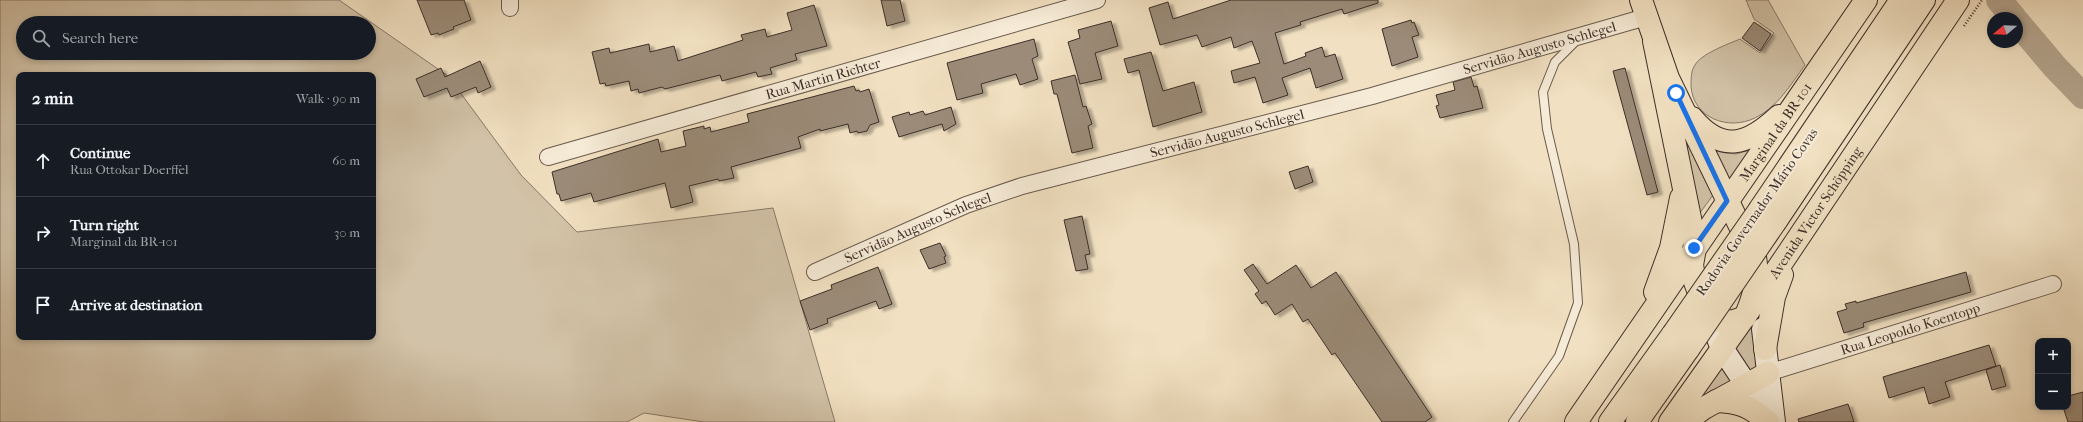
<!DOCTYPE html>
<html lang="en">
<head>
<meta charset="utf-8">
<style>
  :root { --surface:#171b24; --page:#20242c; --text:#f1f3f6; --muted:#9ea1a6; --line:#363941 }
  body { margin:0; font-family:"IM FELL French Canon",serif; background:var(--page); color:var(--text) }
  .controls { position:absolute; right:12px; bottom:12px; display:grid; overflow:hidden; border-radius:8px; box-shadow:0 2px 6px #0003 }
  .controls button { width:36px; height:36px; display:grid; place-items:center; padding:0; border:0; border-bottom:1px solid var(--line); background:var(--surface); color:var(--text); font:20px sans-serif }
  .compass { position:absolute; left:1987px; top:12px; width:36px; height:36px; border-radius:50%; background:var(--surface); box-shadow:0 2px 6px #0003; rotate:251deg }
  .stop { position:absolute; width:12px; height:12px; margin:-9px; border:3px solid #1a73e8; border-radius:50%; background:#fff }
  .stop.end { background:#1a73e8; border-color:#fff; box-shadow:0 1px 4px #0008 }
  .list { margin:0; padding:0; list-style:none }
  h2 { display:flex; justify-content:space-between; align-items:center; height:52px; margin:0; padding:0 16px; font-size:17px }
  h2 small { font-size:13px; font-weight:400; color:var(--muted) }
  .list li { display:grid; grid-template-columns:26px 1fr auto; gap:12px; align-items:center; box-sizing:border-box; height:72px; padding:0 16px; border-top:1px solid var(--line) }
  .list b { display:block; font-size:15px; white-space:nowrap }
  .list p { margin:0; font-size:13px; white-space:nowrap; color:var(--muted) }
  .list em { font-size:13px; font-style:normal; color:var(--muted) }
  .icon { flex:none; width:22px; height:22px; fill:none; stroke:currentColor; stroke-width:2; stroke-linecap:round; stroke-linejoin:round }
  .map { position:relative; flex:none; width:2083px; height:422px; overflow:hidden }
  .search { position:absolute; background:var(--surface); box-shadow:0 2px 6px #0003; left:16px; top:16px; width:360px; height:44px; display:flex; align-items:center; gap:10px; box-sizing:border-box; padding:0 14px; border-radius:22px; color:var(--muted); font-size:15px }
  .panel { position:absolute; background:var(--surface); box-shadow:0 2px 6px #0003; left:16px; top:72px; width:360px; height:268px; border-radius:8px }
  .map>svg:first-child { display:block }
  .green { fill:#d2c2a7; stroke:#887868; fill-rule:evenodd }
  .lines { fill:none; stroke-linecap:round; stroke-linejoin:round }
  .river { stroke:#b4a48d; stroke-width:26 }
  .building { fill:#9b8b78; stroke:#3d2f28; filter:url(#shadow) }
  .lane-casing { stroke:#6a5b4e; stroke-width:10 }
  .street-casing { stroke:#6a5b4e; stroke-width:18 }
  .secondary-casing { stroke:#3d2f28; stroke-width:24 }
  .primary-casing { stroke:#3d2f28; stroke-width:24 }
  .highway-casing { stroke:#3d2f28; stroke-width:24 }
  .path { stroke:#3d2f28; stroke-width:2.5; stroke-dasharray:1 2; stroke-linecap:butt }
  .lane { stroke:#f6ebd7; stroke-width:8 }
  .street { stroke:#f6ebd7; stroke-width:16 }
  .secondary { stroke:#f6ebd7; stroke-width:22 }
  .primary { stroke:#f1e0c1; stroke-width:22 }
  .highway { stroke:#f1e0c1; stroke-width:22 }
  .highway-bridge-casing { stroke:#3d2f28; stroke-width:24; stroke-linecap:butt }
  .highway-bridge { stroke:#f1e0c1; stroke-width:22 }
  .route { stroke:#1a73e8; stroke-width:5 }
  .labels { text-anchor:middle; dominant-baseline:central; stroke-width:4; stroke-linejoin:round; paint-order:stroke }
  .street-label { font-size:14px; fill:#3d2f28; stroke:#f6ebd7 }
</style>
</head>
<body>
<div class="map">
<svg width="2083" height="422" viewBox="0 0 2083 422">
  <defs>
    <filter id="shadow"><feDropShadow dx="4.5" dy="2.5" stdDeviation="1" flood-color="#0004"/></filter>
  </defs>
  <rect width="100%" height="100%" fill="#f1e0c1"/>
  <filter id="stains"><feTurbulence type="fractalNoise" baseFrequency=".005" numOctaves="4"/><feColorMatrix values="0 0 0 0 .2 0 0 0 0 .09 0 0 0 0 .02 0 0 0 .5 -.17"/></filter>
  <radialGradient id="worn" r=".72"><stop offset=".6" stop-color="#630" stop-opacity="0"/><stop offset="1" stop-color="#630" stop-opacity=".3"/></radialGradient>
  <path class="green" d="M0 0H339L448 76 521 175 577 232 773 208 835 422H704L644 413 627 422H0ZM23 23H369V53H23ZM19 75H373V337H19Z
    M1746 0H1768L1805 65C1791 84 1778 107 1755 118 1728 131 1693 118 1691 86 1691 79 1691 70 1695 65 1701 54 1728 44 1740 39L1760 53 1774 33 1754 19Z
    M1685 135 1716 191 1694 221 1689 158Z
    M1753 149 1727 186 1715 151 1736 154Z
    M1757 311 1765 361 1750 373 1732 347Z
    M1725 356 1741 383 1685 412Z"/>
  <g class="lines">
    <path class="river" d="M1999 0 2014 18
      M2017 22 2055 67 2083 96"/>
  </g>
  <path class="building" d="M417 0H464L471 20 453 27 454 29 439 35 438 33 431 35Z
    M881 0H900L905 21 887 26Z
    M1231 0H1378V3L1344 14 1342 9 1300 22 1301 25 1275 33 1284 64 1306 56 1305 53 1322 47 1325 57 1335 54 1343 79 1316 88 1310 68 1282 78 1288 95 1263 103 1255 77 1234 83 1231 71 1260 63 1252 41 1234 48 1231 37 1202 47 1197 35 1160 45 1149 8 1168 2 1173 19Z
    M814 5 827 46 795 54 797 60 770 68 772 74 758 77 756 72 722 81 720 75 665 89 662 87 639 93 638 89 631 91 629 81 606 86 605 83 600 84 592 52 609 48 610 53 649 44 650 52 674 46 678 61 743 40 741 35 765 29 767 37 792 30 787 13Z
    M1411 20 1412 23 1414 22 1419 35 1412 37 1418 57 1392 66 1382 29Z
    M1111 21 1118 46 1095 53 1102 79 1080 84 1068 42 1080 38 1078 30Z
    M1754 22 1771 34 1760 51 1742 38Z
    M1034 39 1038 56 1032 59 1038 79 1020 85 1016 74 981 84 983 93 957 100 947 63Z
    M1151 52 1163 91 1194 82 1202 112 1153 127 1139 70 1128 73 1124 59Z
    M480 61 491 87 478 93 476 87 451 97 447 88 424 97 416 79 441 68 445 77Z
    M1625 68 1658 192 1647 195 1613 71Z
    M1075 75 1083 107 1086 106 1092 124 1088 126 1093 148 1072 153 1057 94H1054L1051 81Z
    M1471 77 1474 87 1477 86 1483 108 1440 118 1436 106 1439 105 1436 95 1455 90 1453 82Z
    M854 86 856 91 859 90 860 92 869 89 879 122 870 125 867 131 858 133 857 131 850 133 848 124 820 131V129L798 137 801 148 731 167 734 178 719 181 718 179 689 186 693 202 671 208 665 183 594 202 591 193 561 201 559 194H557L552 172 658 139 661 152 686 146 683 131 704 126V129L710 127 711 132 749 122 747 114Z
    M951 107 956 124 944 131 942 124 899 137 892 117 909 112 910 115 923 111 925 115Z
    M1308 166 1313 182 1295 189 1289 172Z
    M1082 216 1090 254 1085 255 1088 269 1076 271 1064 220Z
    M940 243 946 256 944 257 946 263 929 269 920 250Z
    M1253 264 1267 284 1296 265 1311 288 1336 272 1432 417 1425 422H1382L1335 353 1332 355 1308 319 1303 322 1292 304 1275 315 1266 301 1262 304 1255 294 1259 291 1244 270Z
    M878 267 892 304 879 309 876 301 827 319 828 323 810 330 800 301 832 289 831 285Z
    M1966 272 1971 292 1863 323 1864 327 1844 333 1837 312 1847 309 1845 304 1856 301V303Z
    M1989 345 1996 366 1945 382 1950 397 1929 404 1924 387 1889 398 1883 377Z
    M2000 365 2006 386 1992 390 1986 370Z
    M2083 392V422H2068L2063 407H2068V396Z
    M1848 404 1854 422H1799L1798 419Z"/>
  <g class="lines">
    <defs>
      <path id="lane" d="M1513 422 1559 356 1578 303 1574 244 1547 129 1543 92 1555 62 1576 41"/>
      <g id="street">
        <path d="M510 8V0"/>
        <path id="s1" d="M548 157 1097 0"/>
        <path id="s2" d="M815 272 966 205 1022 186 1372 96 1646 17"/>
        <path id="s3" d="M1768 373 2053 284"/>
      </g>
      <path id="secondary" d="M1706 311 1722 348 1771 422
        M1763 329 1774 422"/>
      <g id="primary">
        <path d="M1641 0 1668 78 1755 257C1759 279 1754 297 1745 317L1734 321 1721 322 1706 311 1695 282 1692 265 1695 248 1692 228 1654 41"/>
        <path d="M1692 118C1722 154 1748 145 1779 116"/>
        <path d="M1655 292 1671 248 1681 198"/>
        <path d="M1765 349 1774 297 1782 275"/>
        <path d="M1716 401C1739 402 1750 406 1768 422"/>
        <path id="s4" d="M1576 422 1866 0"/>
        <path id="s5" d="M1670 422 1760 295 1958 0"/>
        <path d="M1685 422 1704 408 1768 373"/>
      </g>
      <path id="highway" d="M1760 209 1901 0
        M1776 221 1924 0
        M1610 422 1673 334
        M1637 422 1689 348"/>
    </defs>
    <use href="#lane" class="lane-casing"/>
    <use href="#street" class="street-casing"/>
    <use href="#secondary" class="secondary-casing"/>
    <use href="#primary" class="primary-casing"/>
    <use href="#highway" class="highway-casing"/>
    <path class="path" d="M1964 26 1982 0"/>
    <use href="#lane" class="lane"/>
    <use href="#street" class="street"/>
    <use href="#secondary" class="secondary"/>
    <use href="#primary" class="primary"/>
    <use href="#highway" class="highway"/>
    <defs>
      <path id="highway-bridge" d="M1673 334 1760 209
        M1689 348 1776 221"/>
    </defs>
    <use href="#highway-bridge" class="highway-bridge-casing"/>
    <use href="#highway-bridge" class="highway-bridge"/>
  </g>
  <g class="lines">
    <path class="route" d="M1676 93 1727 201 1694 248"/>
  </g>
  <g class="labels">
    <g class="street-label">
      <text stroke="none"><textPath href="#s2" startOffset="760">Servidão Augusto Schlegel</textPath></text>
      <text stroke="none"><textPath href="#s1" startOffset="286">Rua Martin Richter</textPath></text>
      <text stroke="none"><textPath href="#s4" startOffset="352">Marginal da BR-101</textPath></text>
      <text stroke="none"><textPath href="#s2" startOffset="436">Servidão Augusto Schlegel</textPath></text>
      <text transform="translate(1757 212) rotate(-55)">Rodovia Governador Mário Covas</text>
      <text stroke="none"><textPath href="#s5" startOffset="255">Avenida Victor Schöpping</textPath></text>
      <text stroke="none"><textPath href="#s2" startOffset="112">Servidão Augusto Schlegel</textPath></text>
      <text stroke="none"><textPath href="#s3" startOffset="149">Rua Leopoldo Koentopp</textPath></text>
    </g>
  </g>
  <rect width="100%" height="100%" filter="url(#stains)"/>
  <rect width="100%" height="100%" fill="url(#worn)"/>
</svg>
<div class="controls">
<button>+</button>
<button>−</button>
</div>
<svg class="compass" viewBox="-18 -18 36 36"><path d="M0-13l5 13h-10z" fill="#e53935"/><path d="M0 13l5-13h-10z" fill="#9ea1a6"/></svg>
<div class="stop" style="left:1676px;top:93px"></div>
<div class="stop end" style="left:1694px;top:248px"></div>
<div class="search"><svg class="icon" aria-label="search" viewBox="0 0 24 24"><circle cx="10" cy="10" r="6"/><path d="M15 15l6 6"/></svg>Search here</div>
<section class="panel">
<h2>2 min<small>Walk · 90 m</small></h2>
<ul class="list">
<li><svg class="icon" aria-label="ahead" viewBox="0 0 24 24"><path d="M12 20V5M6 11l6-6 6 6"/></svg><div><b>Continue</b><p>Rua Ottokar Doerffel</p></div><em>60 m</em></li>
<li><svg class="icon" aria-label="right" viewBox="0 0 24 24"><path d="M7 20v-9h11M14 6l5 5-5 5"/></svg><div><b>Turn right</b><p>Marginal da BR-101</p></div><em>30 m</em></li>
<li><svg class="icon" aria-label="arrive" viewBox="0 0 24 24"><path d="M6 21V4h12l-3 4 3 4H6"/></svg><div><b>Arrive at destination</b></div></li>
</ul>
</section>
</div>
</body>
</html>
